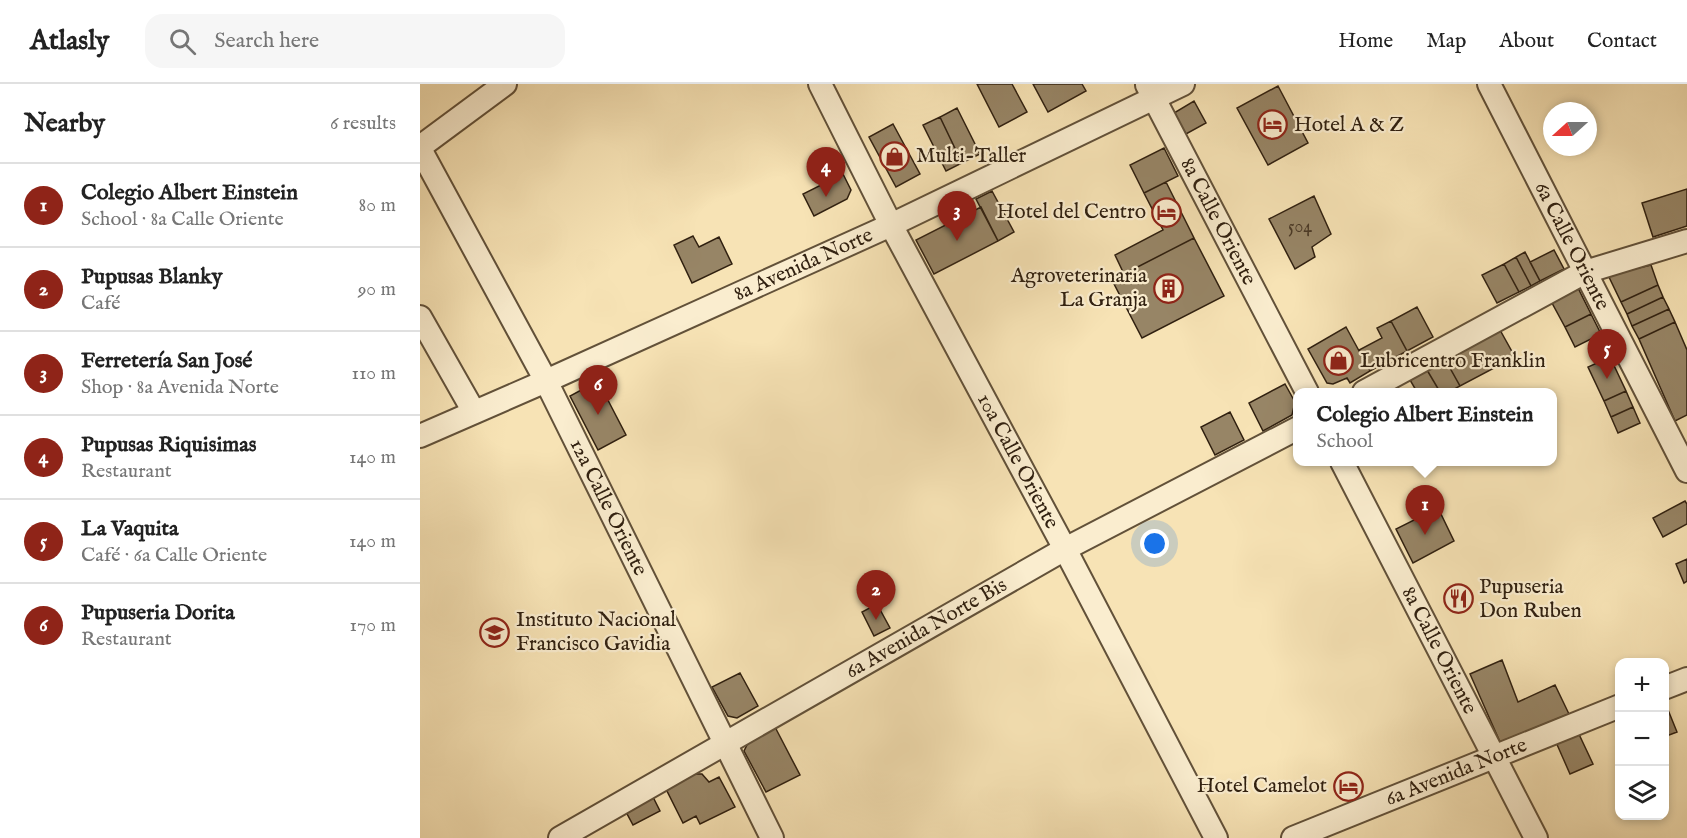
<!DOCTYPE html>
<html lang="en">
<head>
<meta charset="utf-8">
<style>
  :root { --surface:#fff; --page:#f6f6f6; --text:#222; --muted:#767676; --line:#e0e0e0; --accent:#8f2418 }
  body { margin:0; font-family:"IM FELL English",serif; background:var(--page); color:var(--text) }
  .controls { position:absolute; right:18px; bottom:18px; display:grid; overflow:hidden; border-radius:12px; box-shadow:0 3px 9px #0003 }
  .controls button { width:54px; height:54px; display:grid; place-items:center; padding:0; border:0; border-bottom:2px solid var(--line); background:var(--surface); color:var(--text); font:30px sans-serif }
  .compass { position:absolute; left:1123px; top:18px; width:54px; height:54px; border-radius:50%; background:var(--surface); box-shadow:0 3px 9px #0003; rotate:249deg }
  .you { position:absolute; left:735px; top:460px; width:21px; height:21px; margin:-15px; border:4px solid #fff; border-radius:50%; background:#1a73e8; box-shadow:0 0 0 9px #1a73e833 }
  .badge { display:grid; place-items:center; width:39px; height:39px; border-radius:50%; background:var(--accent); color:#fff; font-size:20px; font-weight:700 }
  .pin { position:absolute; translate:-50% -50px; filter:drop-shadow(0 2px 3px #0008) }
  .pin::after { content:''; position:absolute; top:32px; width:21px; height:18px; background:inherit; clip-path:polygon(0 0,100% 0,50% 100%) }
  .popup { position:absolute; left:873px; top:304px; width:264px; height:78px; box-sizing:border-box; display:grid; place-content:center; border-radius:12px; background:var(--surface); filter:drop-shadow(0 2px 4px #0005); font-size:20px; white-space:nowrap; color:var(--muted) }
  .popup b { font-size:22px; color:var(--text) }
  .popup::after { content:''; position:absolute; left:50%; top:100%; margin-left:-12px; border:12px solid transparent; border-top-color:var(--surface) }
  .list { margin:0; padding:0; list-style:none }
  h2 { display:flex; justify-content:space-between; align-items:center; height:78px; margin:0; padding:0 24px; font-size:26px }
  h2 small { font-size:20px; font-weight:400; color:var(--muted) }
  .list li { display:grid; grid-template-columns:39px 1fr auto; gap:18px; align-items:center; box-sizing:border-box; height:84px; padding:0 24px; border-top:2px solid var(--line) }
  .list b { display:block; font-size:22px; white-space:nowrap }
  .list p { margin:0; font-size:20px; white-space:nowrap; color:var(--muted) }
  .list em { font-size:20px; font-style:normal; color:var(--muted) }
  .icon { flex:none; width:33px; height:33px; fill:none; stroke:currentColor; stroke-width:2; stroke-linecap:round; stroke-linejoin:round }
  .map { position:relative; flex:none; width:1267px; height:754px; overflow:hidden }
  header { display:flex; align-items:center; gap:36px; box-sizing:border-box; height:84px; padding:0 30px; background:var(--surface); border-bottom:2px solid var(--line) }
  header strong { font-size:28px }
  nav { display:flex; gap:33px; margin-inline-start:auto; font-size:21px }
  .search { width:420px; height:54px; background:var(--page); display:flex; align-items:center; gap:15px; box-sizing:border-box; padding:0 21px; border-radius:18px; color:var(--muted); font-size:22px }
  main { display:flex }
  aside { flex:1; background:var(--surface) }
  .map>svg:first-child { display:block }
  .building { fill:#978566; stroke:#302010; stroke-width:1.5 }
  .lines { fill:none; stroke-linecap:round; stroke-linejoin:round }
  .minor-casing { stroke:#625139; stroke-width:26 }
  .minor { stroke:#faedcf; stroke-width:22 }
  .labels { text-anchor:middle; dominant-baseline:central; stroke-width:4.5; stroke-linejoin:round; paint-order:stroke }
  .number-label { font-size:18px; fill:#4a3926 }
  .poi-label { font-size:21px; fill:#302010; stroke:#faedcf; text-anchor:start }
  .street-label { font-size:21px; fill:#302010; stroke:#faedcf }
</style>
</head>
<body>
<header>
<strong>Atlasly</strong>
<div class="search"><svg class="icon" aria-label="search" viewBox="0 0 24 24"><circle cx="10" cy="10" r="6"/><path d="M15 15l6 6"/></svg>Search here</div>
<nav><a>Home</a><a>Map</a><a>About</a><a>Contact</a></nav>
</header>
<main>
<aside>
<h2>Nearby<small>6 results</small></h2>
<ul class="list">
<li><span class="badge">1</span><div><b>Colegio Albert Einstein</b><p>School · 8a Calle Oriente</p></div><em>80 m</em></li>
<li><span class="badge">2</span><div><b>Pupusas Blanky</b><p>Café</p></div><em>90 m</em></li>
<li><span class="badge">3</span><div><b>Ferretería San José</b><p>Shop · 8a Avenida Norte</p></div><em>110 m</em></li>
<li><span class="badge">4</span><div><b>Pupusas Riquisimas</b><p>Restaurant</p></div><em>140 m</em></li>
<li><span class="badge">5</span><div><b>La Vaquita</b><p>Café · 6a Calle Oriente</p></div><em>140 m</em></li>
<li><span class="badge">6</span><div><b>Pupuseria Dorita</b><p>Restaurant</p></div><em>170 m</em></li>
</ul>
</aside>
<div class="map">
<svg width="1267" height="754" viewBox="0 0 1267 754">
  <rect width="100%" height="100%" fill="#f7e3b5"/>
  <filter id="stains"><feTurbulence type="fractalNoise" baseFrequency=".00333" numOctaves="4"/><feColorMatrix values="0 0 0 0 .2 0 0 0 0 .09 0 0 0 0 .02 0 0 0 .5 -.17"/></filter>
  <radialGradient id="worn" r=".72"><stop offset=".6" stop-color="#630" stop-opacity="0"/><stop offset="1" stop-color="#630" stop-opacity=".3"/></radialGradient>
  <path class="building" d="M557 0H592L607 28 579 43Z
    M613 0H662L666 7 628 28Z
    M858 2 888 59 848 81 817 24Z
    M774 17 786 39 766 50 754 29Z
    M537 24 560 70 542 79 520 33Z
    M520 33 542 79 526 87 503 41Z
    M473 40 500 90 476 103 449 53Z
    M744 64 758 92 724 109 710 81Z
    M423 90 431 106 427 115 394 132 383 110Z
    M746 98 774 154 704 190 695 171 743 146 724 109Z
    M1267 105V142L1233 153 1222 119Z
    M572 107 594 148 578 157 556 115Z
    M894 112 911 150 892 163 895 173 875 185 849 135Z
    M561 123 578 157 514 190 496 156Z
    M273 152 279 163 299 153 312 180 272 199 254 161Z
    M774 154 804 212 722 254 692 196Z
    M1134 166 1144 185 1120 197 1110 178Z
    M1105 168 1120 197 1111 202 1096 173Z
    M1096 173 1111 202 1099 208 1084 180Z
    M1084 180 1099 208 1077 219 1062 191Z
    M1231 181 1238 201 1201 218 1188 191Z
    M1238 201 1243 213 1207 230 1201 218Z
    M1158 204 1171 230 1145 243 1132 219Z
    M1243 213 1249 225 1212 242 1207 230Z
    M997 223 1013 253 987 267 971 237Z
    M1249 225 1255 238 1219 255 1212 242Z
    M1171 230 1181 250 1155 263 1145 243Z
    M971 237 987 267 950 287 939 266 962 254 957 244Z
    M1255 238 1267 266V331L1255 337 1219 255Z
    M926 243 950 287 930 299 927 294 913 300 907 299 888 265Z
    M1080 246 1095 273 1040 302 1025 275Z
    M1190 273 1206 307 1184 317 1168 283Z
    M1025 275 1040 302 1029 308H1020L1007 286Z
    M1007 286 1020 308H997L990 296Z
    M178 297 206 351 178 366 150 312Z
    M865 300 875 318 872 331 843 347 829 319Z
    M1206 307 1213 323 1191 333 1184 317Z
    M1213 323 1220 339 1198 349 1191 333Z
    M810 328 824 356 795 371 781 343Z
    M1265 417 1267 420V440L1243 453 1233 434Z
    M1018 424 1034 457 993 479 976 445Z
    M1267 475V497L1264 499 1256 480Z
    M457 520 470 544 454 552 442 528Z
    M1082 576 1098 618 1135 601 1149 630 1080 658 1050 590Z
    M320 589 338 622 317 634 308 632 292 603Z
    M1244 616 1257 648 1244 653Z
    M355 643 380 691 346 708 324 667 328 659Z
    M1157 646 1173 680 1150 690 1135 656Z
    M272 690H282L289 698 299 693 315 723 280 740 276 732 263 739 245 703Z
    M232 711 240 727 213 741 205 726Z"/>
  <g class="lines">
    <defs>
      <g id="minor">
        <path id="s1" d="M400 0 471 141 645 465 796 754"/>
        <path id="s2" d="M1069 0 1267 387"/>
        <path id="s3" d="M727 1 887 308"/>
        <path d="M0 63 85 0"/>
        <path id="s4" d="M0 65 126 297 352 754"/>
        <path d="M0 233 54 328"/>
        <path d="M944 308 1165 188 1267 157"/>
        <path id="s5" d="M0 352 126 297 471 141 763 0"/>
        <path id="s6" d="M922 378 1116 754"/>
        <path d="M1244 604 1267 595"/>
        <path id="s7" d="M140 754 645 465 878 344"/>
        <path id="s8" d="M873 754 1200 622"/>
      </g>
    </defs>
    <use href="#minor" class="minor-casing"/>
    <use href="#minor" class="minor"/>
  </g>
  <defs>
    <symbol id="hotel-ring" viewBox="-11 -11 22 22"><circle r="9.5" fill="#faedcf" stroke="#8f2418" stroke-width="1.5"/><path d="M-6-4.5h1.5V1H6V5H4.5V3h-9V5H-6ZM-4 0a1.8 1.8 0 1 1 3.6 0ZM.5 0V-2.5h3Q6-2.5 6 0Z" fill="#8f2418"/></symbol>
    <symbol id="shop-ring" viewBox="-11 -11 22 22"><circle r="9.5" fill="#faedcf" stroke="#8f2418" stroke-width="1.5"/><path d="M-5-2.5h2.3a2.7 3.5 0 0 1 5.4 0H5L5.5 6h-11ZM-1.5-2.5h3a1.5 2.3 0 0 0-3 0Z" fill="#8f2418"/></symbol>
    <symbol id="building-ring" viewBox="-11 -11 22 22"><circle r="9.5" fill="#faedcf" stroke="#8f2418" stroke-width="1.5"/><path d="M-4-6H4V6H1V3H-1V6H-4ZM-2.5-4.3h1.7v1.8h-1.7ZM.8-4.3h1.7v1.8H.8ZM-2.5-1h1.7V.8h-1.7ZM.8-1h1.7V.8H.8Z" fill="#8f2418"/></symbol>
    <symbol id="restaurant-ring" viewBox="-11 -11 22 22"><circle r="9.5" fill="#faedcf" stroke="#8f2418" stroke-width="1.5"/><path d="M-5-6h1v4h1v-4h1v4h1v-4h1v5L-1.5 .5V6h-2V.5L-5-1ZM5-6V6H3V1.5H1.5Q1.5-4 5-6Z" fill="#8f2418"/></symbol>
    <symbol id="school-ring" viewBox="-11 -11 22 22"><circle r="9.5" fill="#faedcf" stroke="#8f2418" stroke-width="1.5"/><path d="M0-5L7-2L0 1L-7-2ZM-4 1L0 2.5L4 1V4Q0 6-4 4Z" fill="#8f2418"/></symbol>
  </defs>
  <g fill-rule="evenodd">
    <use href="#hotel-ring" x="836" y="24" width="33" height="33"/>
    <use href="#shop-ring" x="458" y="56" width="33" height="33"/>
    <use href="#hotel-ring" x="730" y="112" width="33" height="33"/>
    <use href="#building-ring" x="732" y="188" width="33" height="33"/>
    <use href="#shop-ring" x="902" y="260" width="33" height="33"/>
    <use href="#restaurant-ring" x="1022" y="498" width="33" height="33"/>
    <use href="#school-ring" x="58" y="532" width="33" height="33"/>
    <use href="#hotel-ring" x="912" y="686" width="33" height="33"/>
  </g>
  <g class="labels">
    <g class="number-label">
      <text x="880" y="143">504</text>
    </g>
    <g class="poi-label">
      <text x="874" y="41">Hotel A &amp; Z</text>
      <text x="496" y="72">Multi-Taller</text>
      <text x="726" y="128" text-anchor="end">Hotel del Centro</text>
      <text x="727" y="192" text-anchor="end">Agroveterinaria<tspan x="727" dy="24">La Granja</tspan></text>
      <text x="940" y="277">Lubricentro Franklin</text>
      <text x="1059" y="503">Pupuseria<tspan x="1059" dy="24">Don Ruben</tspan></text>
      <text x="96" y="536">Instituto Nacional<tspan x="96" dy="24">Francisco Gavidia</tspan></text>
      <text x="907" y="702" text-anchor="end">Hotel Camelot</text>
    </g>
    <g class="street-label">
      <text stroke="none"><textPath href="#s3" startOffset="154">8a Calle Oriente</textPath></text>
      <text stroke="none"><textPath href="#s2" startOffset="182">6a Calle Oriente</textPath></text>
      <text stroke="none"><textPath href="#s5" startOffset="420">8a Avenida Norte</textPath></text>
      <text stroke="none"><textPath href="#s1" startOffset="426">10a Calle Oriente</textPath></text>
      <text stroke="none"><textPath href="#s4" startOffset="405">12a Calle Oriente</textPath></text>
      <text stroke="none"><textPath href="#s7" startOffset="422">6a Avenida Norte Bis</textPath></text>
      <text stroke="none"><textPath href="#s6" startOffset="212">8a Calle Oriente</textPath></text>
      <text stroke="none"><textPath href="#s8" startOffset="176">6a Avenida Norte</textPath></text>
    </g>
  </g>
  <rect width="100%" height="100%" filter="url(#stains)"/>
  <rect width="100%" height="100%" fill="url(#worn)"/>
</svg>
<div class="controls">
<button>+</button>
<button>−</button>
<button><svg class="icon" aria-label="layers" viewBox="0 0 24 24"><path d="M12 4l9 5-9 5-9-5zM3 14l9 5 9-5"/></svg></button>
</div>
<svg class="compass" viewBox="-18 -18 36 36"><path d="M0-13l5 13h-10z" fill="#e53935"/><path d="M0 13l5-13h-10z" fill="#767676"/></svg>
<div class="you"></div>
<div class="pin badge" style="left:1005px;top:451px">1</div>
<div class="popup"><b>Colegio Albert Einstein</b>School</div>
<div class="pin badge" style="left:456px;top:536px">2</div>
<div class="pin badge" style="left:537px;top:157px">3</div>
<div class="pin badge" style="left:406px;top:113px">4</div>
<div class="pin badge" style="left:1187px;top:295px">5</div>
<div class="pin badge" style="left:178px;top:331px">6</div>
</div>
</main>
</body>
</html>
